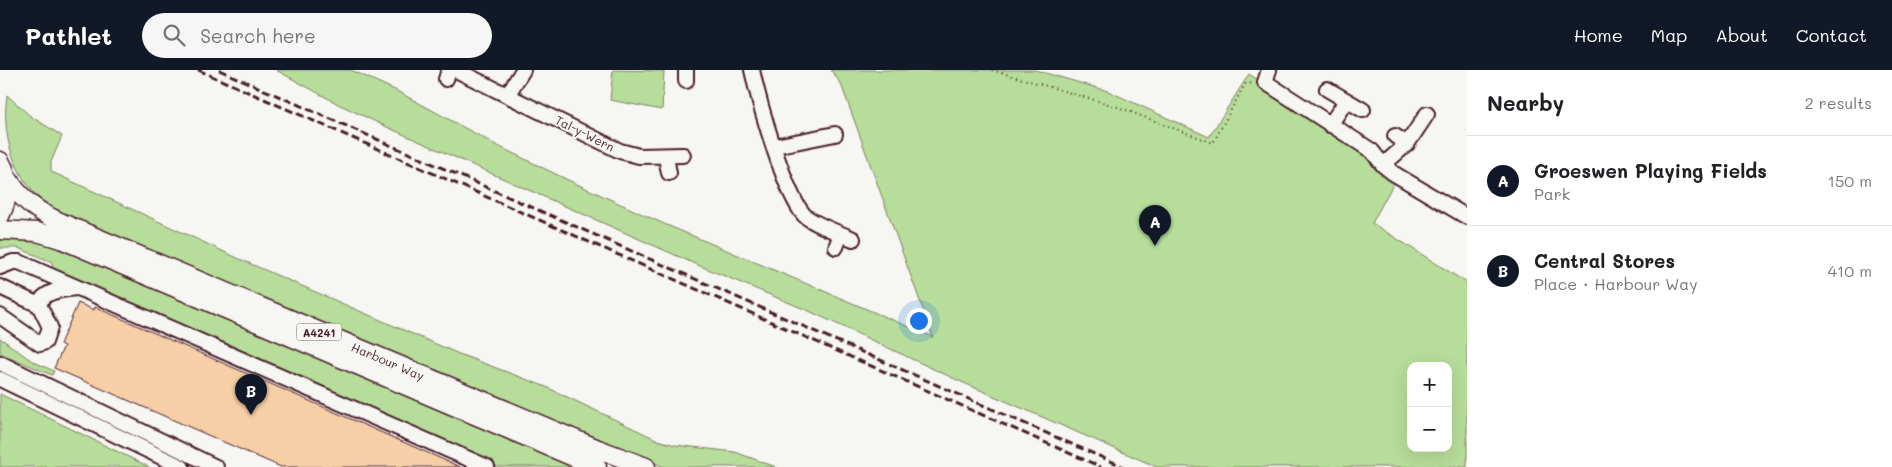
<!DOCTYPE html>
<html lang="en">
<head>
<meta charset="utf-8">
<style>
  :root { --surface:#fff; --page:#f6f6f6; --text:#202124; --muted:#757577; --line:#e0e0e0; --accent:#111827 }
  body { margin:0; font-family:Mali,sans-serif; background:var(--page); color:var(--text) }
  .controls { position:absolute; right:15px; bottom:15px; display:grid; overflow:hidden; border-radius:10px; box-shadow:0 5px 20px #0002 }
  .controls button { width:45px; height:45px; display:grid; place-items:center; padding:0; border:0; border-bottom:1px solid var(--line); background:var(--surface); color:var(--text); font:25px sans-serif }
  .you { position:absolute; left:918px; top:250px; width:18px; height:18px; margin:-12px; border:4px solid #fff; border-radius:50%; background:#1a73e8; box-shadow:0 0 0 8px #1a73e833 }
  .badge { display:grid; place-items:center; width:32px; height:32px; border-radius:50%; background:var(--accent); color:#fff; font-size:16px; font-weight:700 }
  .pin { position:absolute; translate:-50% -41px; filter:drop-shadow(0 1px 2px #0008) }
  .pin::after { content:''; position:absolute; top:26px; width:18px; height:15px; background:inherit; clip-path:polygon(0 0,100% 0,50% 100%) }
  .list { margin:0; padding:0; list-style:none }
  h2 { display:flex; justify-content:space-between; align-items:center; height:65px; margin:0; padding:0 20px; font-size:21px }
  h2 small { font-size:16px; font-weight:400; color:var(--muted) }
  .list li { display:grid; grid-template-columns:32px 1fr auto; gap:15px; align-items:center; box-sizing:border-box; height:90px; padding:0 20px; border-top:1px solid var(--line) }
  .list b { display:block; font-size:19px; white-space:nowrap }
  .list p { margin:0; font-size:16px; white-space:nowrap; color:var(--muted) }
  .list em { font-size:16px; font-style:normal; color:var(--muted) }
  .icon { flex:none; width:28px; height:28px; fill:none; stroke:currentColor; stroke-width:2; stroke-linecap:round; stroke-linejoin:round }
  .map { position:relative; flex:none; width:1467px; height:397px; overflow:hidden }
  header { display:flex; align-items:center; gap:30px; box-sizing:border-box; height:70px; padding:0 25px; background:var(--accent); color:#fff }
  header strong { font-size:24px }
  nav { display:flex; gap:28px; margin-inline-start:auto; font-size:18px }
  .search { width:350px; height:45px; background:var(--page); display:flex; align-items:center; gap:12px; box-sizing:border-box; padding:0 18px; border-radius:28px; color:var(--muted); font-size:19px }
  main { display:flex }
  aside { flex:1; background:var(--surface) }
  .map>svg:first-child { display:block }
  .green { fill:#b6dd99; stroke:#807e62; fill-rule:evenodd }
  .building { fill:#f7cfa6; stroke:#4a1f2b }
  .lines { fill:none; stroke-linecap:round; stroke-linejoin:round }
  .minor-casing { stroke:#4a1f2b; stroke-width:18 }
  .major-casing { stroke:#4a1f2b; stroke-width:21 }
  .path { stroke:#4a1f2b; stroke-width:2; stroke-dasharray:1 4; stroke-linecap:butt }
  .minor { stroke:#f6f6f2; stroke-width:14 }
  .major { stroke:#f6f6f2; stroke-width:18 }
  .rail { stroke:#4a1f2b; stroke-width:3; stroke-dasharray:8 4; stroke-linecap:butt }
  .labels { text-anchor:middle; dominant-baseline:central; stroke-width:4; stroke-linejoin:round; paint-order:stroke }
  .shield { fill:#f6f6f2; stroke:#7e6067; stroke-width:1 }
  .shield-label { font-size:11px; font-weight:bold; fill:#4a1f2b }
  .street-label { font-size:12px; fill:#4a1f2b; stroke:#f6f6f2 }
</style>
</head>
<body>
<header>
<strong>Pathlet</strong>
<div class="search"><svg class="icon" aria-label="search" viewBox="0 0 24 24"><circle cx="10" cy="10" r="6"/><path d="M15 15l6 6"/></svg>Search here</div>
<nav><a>Home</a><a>Map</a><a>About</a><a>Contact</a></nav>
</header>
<main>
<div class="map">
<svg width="1467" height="397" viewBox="0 0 1467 397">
  <rect width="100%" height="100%" fill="#f6f6f2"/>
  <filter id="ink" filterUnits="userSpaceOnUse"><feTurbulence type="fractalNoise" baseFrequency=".02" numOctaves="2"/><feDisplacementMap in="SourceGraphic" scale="10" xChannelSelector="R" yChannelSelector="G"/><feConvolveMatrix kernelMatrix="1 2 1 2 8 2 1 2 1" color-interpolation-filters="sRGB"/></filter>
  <g filter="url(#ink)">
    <path class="green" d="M276 0H351L395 20 498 76 568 110 662 153 933 267 841 14 831 0H1035L1108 21 1209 67 1249 4 1369 83 1396 109 1372 153 1467 213V397H1157L957 310 809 241 693 193 389 58 340 35ZM1411 296H1448V378H1411Z
      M613 0 664 1 662 40 610 30Z
      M7 25 29 45 62 66 51 92V101L54 103 244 191 459 284 544 316 658 370 675 375 735 382 776 397H664L431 301 305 246 59 144C19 119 0 73 7 25Z
      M0 167 35 170 94 193 577 397H498L79 214 53 200 52 192 18 178H0Z
      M0 268 32 291 54 301 52 305 0 283Z
      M0 324 149 397H0Z"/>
    <path class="building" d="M78 233 94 240 95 237 460 397H281L54 298 64 276 60 274Z"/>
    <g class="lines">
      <defs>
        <path id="minor" d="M456 0 620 81 639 86 683 85
          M752 0C759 32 784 122 804 145 813 154 840 163 853 169
          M1269 0 1265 12 1372 81 1383 95 1393 103 1467 147
          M446 9 449 0
          M686 11V0
          M1327 19 1363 40
          M508 24 523 0
          M1330 55 1346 31
          M1395 66 1407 74
          M775 76 835 64
          M666 87 669 103
          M1383 95 1407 74 1427 44
          M836 177 841 164
          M0 197 13 192H19L487 397
          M0 217 39 235
          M0 246 40 274 45 272 50 257 39 235C43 220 63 220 76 218
          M0 293 216 397
          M0 309 182 397"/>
        <path id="major" d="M0 91C11 109 9 128 0 146
          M6 105C19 129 38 142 62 153L598 379 646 397
          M0 160 37 162 61 169 597 397"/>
      </defs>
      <use href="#minor" class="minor-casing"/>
      <use href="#major" class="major-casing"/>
      <path class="path" d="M992 0 1115 36 1213 73 1245 14 1253 13"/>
      <use href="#minor" class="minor"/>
      <use href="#major" class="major"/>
      <path class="rail" d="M198 0 1101 397
        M219 0 1124 397"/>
    </g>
  </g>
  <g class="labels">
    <rect class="shield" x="296.5" y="253.5" width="45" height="17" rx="4"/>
    <g class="shield-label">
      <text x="319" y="262">A4241</text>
    </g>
    <g class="street-label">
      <text transform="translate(585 63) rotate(27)">Tal-y-Wern</text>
      <text transform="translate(388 291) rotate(23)">Harbour Way</text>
    </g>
  </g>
</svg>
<div class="controls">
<button>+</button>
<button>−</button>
</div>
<div class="you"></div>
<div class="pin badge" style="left:1155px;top:176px">A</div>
<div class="pin badge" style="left:251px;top:345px">B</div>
</div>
<aside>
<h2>Nearby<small>2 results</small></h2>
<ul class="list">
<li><span class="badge">A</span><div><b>Groeswen Playing Fields</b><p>Park</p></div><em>150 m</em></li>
<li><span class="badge">B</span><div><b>Central Stores</b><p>Place · Harbour Way</p></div><em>410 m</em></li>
</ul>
</aside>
</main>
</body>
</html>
